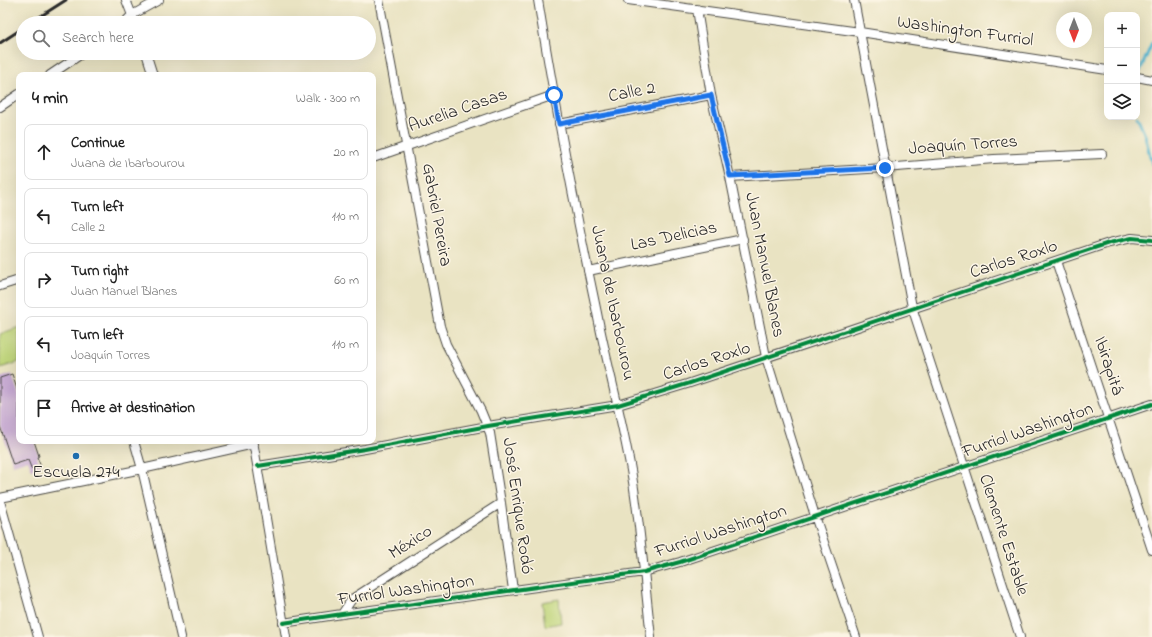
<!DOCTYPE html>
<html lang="en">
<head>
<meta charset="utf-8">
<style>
  :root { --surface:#fff; --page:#f2f2f2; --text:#222; --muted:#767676; --line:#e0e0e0 }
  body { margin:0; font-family:"Indie Flower",sans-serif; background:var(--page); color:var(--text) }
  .controls { position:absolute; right:12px; top:12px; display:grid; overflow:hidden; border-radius:8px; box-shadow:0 4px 16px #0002 }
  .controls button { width:36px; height:36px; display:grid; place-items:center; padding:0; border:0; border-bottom:1px solid var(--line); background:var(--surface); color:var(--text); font:20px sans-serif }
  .compass { position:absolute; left:1056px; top:12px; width:36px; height:36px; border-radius:50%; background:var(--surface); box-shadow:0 4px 16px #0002; rotate:180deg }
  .stop { position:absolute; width:12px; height:12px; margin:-9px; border:3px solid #1a73e8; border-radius:50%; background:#fff }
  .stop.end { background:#1a73e8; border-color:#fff; box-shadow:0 1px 4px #0008 }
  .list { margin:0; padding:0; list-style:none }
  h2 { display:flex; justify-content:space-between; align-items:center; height:52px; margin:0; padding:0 16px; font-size:17px }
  h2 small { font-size:13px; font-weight:400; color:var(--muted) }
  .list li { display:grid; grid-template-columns:26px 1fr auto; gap:12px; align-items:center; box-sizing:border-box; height:56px; margin:0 8px 8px; padding:0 8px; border:1px solid var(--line); border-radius:8px }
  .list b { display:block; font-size:15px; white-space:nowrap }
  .list p { margin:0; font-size:13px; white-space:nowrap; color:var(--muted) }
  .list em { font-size:13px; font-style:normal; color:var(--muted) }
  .icon { flex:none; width:22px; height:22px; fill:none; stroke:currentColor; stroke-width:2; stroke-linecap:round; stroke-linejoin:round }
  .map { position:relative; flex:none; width:1152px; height:637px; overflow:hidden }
  .search { position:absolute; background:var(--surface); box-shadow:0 4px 16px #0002; left:16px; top:16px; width:360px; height:44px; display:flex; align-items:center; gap:10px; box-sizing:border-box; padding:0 14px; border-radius:22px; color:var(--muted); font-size:15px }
  .panel { position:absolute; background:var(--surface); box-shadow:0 4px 16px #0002; left:16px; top:72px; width:360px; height:372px; border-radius:8px }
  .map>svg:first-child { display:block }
  .green { fill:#bed478; stroke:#748052 }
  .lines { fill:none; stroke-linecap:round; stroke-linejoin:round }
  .stream { stroke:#54b8d3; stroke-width:3 }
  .building { fill:#c5a7d2 }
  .street-casing { stroke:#484742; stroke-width:10 }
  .street { stroke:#fff; stroke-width:8 }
  .rail { stroke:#2b2b2b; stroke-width:3 }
  .cycleway-casing { stroke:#fcf5e5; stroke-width:6 }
  .cycleway { stroke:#00873e; stroke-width:4 }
  .route { stroke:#1a73e8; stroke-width:5 }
  .poi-dot { fill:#1f6fb2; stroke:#fcf5e5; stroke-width:1.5 }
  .labels { text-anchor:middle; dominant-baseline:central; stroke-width:3; stroke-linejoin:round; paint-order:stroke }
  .street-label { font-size:18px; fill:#2b2b2b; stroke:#fcf5e5 }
  .poi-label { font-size:18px; fill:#2b2b2b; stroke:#fcf5e5 }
</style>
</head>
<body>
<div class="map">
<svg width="1152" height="637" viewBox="0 0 1152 637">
  <rect width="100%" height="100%" fill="#fcf5e5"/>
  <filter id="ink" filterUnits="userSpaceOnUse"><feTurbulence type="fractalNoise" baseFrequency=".025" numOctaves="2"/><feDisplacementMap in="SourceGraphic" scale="8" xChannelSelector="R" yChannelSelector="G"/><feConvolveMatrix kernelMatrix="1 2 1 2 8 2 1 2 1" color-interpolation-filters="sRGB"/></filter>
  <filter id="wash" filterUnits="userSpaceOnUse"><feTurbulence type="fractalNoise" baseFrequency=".012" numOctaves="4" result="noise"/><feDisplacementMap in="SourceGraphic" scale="16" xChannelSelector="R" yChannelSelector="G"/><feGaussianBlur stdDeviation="0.9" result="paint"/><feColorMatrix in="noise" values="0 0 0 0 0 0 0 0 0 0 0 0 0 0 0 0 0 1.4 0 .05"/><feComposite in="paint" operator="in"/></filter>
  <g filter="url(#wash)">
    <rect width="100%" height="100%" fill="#e9e3c2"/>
    <path class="green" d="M19 327V362L0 368V334Z
      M559 599 561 623 545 626 542 602Z"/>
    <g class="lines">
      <path class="stream" d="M1140 71 1152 43
        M1137 86V84
        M1137 117 1145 135 1152 164"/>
    </g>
    <g id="blocks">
      <path class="building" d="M12 374 19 395V441H34L39 456 37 457 41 467 32 470 28 460 13 465 0 426V378Z"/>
    </g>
  </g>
  <g filter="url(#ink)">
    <use href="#blocks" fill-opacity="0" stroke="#484742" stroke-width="1"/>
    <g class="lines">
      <defs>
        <path id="street" d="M126 0 135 23
          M379 0 440 326 446 344 481 411 490 433 501 503 513 590
          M538 0C555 105 575 209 597 313 608 370 624 425 633 482 641 533 645 585 651 637
          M628 0 860 32 1107 70
          M854 0 912 307 1020 637
          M697 9 711 95 730 177 766 357 815 516 856 637
          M124 23 132 15 159 0
          M146 53 153 75
          M50 75 83 53
          M1137 77 1152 80
          M0 107 19 94
          M559 124 711 95
          M373 158 554 95
          M730 177 885 168 994 159 1102 154
          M1056 261 1152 550
          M588 271 743 239
          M0 286 19 280
          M134 441 142 469 181 637
          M253 441 286 637
          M258 466 365 449 488 426 618 405 687 384 1109 243 1132 238 1152 240
          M0 498 142 469 254 444
          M0 501 38 637
          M342 614 352 599 501 503
          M283 623 342 614 644 572 680 562 1152 404"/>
      </defs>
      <use href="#street" class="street-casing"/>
      <use href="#street" class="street"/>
      <path class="rail" d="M30 23 66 0
        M0 43 23 28"/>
      <defs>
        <path id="cycleway" d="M258 466 365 449 488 426 618 405 687 384 1109 243 1132 238 1152 240
          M283 623 342 614 644 572 680 562 1152 404"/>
      </defs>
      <use href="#cycleway" class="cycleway-casing"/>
      <use href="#cycleway" class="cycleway"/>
    </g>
  </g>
  <g class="lines" filter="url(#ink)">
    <path class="route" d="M554 95 559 124 711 95 730 176 885 168"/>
  </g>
  <circle class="poi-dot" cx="76" cy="456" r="4"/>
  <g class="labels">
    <g class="street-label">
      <text transform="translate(965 32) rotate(8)">Washington Furriol</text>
      <text transform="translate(632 93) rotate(-11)">Calle 2</text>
      <text transform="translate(458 111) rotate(-19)">Aurelia Casas</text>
      <text transform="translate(963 146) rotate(-4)">Joaquín Torres</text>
      <text transform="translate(436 215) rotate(80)">Gabriel Pereira</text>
      <text transform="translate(674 237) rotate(-12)">Las Delicias</text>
      <text transform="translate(1014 260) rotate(-18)">Carlos Roxlo</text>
      <text transform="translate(764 265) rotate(79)">Juan Manuel Blanes</text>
      <text transform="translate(612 303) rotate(78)">Juana de Ibarbourou</text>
      <text transform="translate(707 362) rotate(-18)">Carlos Roxlo</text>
      <text transform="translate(1108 366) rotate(72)">Ibirapitá</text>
      <text transform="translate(1028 431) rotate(-19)">Furriol Washington</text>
      <text transform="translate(517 506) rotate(82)">José Enrique Rodó</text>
      <text transform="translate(721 532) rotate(-18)">Furriol Washington</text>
      <text transform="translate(1003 535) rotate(72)">Clemente Estable</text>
      <text transform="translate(411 543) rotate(-33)">México</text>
      <text transform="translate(406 591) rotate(-8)">Furriol Washington</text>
    </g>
    <g class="poi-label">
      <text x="76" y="473">Escuela 274</text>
    </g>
  </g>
</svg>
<div class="controls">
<button>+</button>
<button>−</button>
<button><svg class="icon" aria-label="layers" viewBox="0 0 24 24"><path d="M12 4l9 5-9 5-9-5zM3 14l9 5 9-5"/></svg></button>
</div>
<svg class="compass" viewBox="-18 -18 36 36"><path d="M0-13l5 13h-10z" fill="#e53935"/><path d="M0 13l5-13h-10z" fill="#767676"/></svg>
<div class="stop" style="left:554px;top:95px"></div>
<div class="stop end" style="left:885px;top:168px"></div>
<div class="search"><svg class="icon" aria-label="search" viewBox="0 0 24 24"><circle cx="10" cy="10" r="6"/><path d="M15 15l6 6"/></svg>Search here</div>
<section class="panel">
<h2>4 min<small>Walk · 300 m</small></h2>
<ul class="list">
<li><svg class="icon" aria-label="ahead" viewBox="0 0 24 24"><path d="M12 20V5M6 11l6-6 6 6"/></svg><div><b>Continue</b><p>Juana de Ibarbourou</p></div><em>20 m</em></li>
<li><svg class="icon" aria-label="left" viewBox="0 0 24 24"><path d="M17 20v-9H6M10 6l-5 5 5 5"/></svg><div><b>Turn left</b><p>Calle 2</p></div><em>110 m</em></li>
<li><svg class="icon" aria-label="right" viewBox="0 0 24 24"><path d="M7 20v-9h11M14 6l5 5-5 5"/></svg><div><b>Turn right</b><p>Juan Manuel Blanes</p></div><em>60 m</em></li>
<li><svg class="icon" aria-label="left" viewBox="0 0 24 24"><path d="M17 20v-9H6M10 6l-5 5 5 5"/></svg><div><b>Turn left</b><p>Joaquín Torres</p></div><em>110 m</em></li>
<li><svg class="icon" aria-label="arrive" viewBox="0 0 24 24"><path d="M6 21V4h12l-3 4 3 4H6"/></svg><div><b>Arrive at destination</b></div></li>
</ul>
</section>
</div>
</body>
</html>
